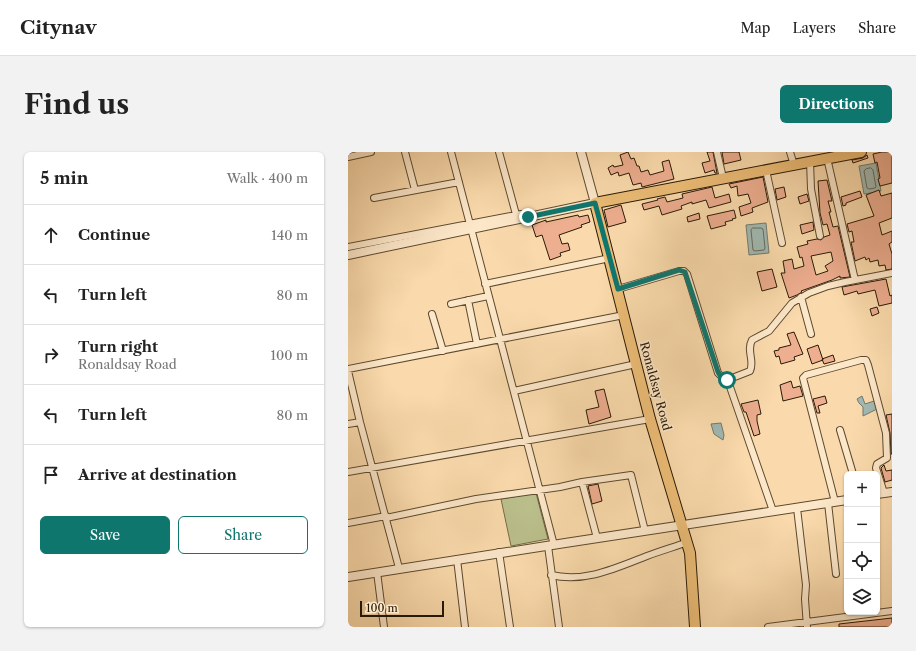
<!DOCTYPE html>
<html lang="en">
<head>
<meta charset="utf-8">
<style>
  :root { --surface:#fff; --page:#f2f2f2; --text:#222; --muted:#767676; --line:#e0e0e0; --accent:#0f766e }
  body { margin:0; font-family:"Libre Caslon Text",serif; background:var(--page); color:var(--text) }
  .controls { position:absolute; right:12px; bottom:12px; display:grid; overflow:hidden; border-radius:6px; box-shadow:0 1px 3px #0004 }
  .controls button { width:36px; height:36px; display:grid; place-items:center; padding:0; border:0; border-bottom:1px solid var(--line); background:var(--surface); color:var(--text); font:20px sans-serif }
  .scale { position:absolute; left:12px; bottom:10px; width:84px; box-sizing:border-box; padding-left:4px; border:2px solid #291a06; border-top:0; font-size:11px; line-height:14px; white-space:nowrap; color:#291a06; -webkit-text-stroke:3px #fce7c9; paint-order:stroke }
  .stop { position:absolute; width:12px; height:12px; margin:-9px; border:3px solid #0f766e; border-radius:50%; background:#fff }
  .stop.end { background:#0f766e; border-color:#fff; box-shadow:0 1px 4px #0008 }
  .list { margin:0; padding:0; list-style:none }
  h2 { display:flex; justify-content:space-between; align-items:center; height:52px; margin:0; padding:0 16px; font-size:17px }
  h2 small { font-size:13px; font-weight:400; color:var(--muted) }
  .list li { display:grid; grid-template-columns:26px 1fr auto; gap:12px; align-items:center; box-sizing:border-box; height:60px; padding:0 16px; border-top:1px solid var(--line) }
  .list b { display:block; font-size:15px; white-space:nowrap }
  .list p { margin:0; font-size:13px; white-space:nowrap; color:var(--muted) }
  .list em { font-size:13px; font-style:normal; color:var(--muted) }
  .actions { display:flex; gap:8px; padding:12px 16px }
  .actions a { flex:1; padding:9px 0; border:1px solid var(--accent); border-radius:6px; text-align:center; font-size:14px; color:var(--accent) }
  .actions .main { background:var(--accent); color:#fff }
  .icon { flex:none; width:22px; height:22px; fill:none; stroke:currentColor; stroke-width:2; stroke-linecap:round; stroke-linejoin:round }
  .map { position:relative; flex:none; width:544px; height:475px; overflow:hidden; border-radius:6px }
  header { display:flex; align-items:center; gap:24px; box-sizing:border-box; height:56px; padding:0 20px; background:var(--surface); border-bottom:1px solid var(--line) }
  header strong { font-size:19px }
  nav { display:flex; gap:22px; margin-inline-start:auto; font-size:14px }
  .intro { display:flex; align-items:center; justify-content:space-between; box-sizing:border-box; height:96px; padding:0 24px }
  h1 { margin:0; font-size:28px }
  .button { padding:10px 18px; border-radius:6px; background:var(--accent); color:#fff; font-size:14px; font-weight:700 }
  main { display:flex; gap:24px; padding:0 24px }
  aside { flex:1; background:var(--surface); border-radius:6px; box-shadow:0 1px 3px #0004 }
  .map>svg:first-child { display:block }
  .green { fill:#bbc08c; stroke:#726d49 }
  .water { fill:#a1b9b3; stroke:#71796e }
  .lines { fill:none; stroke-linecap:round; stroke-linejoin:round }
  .shore { stroke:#656a5c; stroke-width:1 }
  .building { fill:#eeae90; stroke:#291a06; fill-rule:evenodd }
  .minor-casing { stroke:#5d4a30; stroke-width:8 }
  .tertiary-casing { stroke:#5d4a30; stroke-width:10 }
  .primary-casing { stroke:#291a06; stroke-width:12 }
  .minor { stroke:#fce7c9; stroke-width:6 }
  .tertiary { stroke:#fce7c9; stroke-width:8 }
  .primary { stroke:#edbd76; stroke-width:10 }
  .route { stroke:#0f766e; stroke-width:5 }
  .labels { text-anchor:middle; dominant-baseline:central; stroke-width:3; stroke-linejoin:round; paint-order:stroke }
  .street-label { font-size:12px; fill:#291a06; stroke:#fce7c9 }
</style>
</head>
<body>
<header>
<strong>Citynav</strong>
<nav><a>Map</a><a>Layers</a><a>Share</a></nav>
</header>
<div class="intro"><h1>Find us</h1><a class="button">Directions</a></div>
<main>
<aside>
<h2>5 min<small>Walk · 400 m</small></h2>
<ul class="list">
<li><svg class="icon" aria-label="ahead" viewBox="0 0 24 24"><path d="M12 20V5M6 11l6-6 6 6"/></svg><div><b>Continue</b></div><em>140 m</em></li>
<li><svg class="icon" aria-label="left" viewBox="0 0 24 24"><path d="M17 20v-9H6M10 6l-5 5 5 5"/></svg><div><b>Turn left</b></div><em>80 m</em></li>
<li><svg class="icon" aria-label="right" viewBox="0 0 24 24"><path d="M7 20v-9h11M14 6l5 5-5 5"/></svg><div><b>Turn right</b><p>Ronaldsay Road</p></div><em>100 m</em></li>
<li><svg class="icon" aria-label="left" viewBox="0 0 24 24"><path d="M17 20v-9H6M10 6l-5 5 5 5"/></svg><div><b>Turn left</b></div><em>80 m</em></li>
<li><svg class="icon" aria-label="arrive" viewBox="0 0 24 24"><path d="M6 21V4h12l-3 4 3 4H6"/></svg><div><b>Arrive at destination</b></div></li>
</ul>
<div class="actions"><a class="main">Save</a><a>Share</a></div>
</aside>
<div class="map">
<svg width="544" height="475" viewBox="0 0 544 475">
  <rect width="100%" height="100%" fill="#fadaac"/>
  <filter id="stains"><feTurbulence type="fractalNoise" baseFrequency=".005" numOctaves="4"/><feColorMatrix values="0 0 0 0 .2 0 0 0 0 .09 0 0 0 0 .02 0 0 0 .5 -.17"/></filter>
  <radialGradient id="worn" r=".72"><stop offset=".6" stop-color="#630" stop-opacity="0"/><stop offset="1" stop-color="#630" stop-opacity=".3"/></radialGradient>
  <path class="green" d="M188 341 200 387 163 394 153 347Z"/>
  <path class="water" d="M528 11 533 39 516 42 511 14Z
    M418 71 421 101 401 103 398 73Z
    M514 244 517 252 526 249 529 257 515 264V255L511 251 509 247Z
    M373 271 376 283 375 288 366 282 363 272Z"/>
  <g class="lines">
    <path class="shore" d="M523 16 525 18 528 35 527 36 521 37 519 36 516 19 518 17Z
      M405 76H413L415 77 417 96 416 98 407 99 405 98 403 78Z"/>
  </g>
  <path class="building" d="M280 0 283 7 286 6 289 14H291L293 20 300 18 302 23 316 19 314 10 321 8 326 27 294 35 293 31 285 33 281 21 271 24 270 20 263 23 260 16 265 13 266 15 275 13 272 3Z
    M359 0H365L369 21H367L366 18 357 21 354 11 362 9Z
    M374 0H391L393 8 376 12Z
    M534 0H544V31L532 34 530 27 532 26 529 10 527 11 525 2Z
    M519 3 520 6 505 11 504 8 515 6Z
    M415 25 420 50 404 56 405 60 393 64 391 55 403 51 400 42 390 44 389 34 383 36 381 32Z
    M479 28 484 49H480L483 60H481L485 75 490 74 502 125 492 126V124L484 128 453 139 454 140 449 143 441 146 433 121H437L435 109 444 107 446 117 456 114 454 105 452 106 449 95 460 92 459 89 469 87 473 88 476 85 482 83 479 72 475 73 472 61 470 29ZM483 100 485 109 477 114 480 119 468 123 463 104Z
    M364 35 367 46 381 42 383 50 361 56 358 48 344 52V50L333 54 334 57 314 63 311 54 296 58 294 52 310 48 309 47 317 45 319 50 335 46 334 42Z
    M436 35 438 45 429 48 427 37Z
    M531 38 533 44 544 41V66L531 71 534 83 544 79V90L541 92 544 102V117L538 118 537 113 531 114 530 108 522 110 521 106 518 108 517 105 507 109 503 90H506L504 79 501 80 499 72 526 64 518 43Z
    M512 39 514 45 498 51V53L495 54 493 45Z
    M459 42 461 49 452 52 450 45Z
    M273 53 278 70 260 75 256 58Z
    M386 58 388 66 384 67 385 68 377 70 378 73 363 77 359 64Z
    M351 61 352 67 340 70 339 65Z
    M230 63 231 65 240 63 242 70 233 73 234 75 211 83 214 92 220 91 222 98 212 101 213 104 202 108 194 83 188 85 184 73 198 68V70Z
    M465 70 466 78 454 82 452 73Z
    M424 117 429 135 414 139 409 120Z
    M538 127 542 144 544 143V151L531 154 527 138 510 142 509 139 496 143 494 135Z
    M529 155 531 161 524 164 522 157Z
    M446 180 455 202 446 205 447 208 433 212 431 204 428 205 426 199 431 198V196L443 193 439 182Z
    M470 193 475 208 464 212 459 197Z
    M485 203 487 209 476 212 474 207Z
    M443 229 445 236 452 234 455 244 435 249 432 233Z
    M256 237 263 265 241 272 238 258 251 255 247 239Z
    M477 244 479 251 470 254 472 261H469L465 247Z
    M410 248 413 262 409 263V269L412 282 406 284 398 260H396L393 252Z
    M544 262V302H543L542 281 538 263Z
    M536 313 538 319 544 318V328L537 330 533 316Z
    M250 332 254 349 244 352 240 334Z
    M544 466V475H491V472Z"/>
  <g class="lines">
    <defs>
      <path id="minor" d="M57 0 67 38
        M103 0 206 393
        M151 0 169 66
        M369 0 375 26
        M442 0 446 13
        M0 5 23 0
        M479 6 507 128
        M462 9 463 37 472 84
        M418 18 434 91
        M26 46 111 30
        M0 95 173 62 180 65
        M137 132 262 106
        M270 137 331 119H336L339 122 370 221 381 232 425 359
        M453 145 463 182
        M120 148 129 192
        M103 152 140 144
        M84 162 95 199
        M0 217 276 163
        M0 219 12 270 51 416
        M379 228 402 219C407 209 398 199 404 188L421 179 444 151 461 141 480 134 497 130 544 121
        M166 239 288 212
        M0 272 12 270
        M492 278 505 322
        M0 320 302 267
        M234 330 249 386
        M487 350 455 226 458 223 513 208H518L520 213 538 281 539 306 529 312 528 316 536 341
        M480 351 488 422
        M449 356 458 433 457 447 459 475
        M38 366 128 347 212 335 234 330 283 323 297 379
        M0 371 38 364
        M200 394 211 475
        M151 400 162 475
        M109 407 117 475
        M29 420 36 475
        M203 423C237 431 268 416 299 404 312 399 326 395 340 390
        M420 475 544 459"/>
      <path id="tertiary" d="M0 103 247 51 233 0
        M529 342 544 340
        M0 425C166 398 333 374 499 348"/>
      <path id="primary" d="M347 475 342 401 302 267 247 51 513 0"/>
    </defs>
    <use href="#minor" class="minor-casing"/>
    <use href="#tertiary" class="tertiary-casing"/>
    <use href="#primary" class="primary-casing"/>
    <use href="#minor" class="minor"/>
    <use href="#tertiary" class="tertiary"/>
    <use href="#primary" class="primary"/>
  </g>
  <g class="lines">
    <path class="route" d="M180 65 247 51 270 137 331 118 337 120 370 220 374 226 379 228"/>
  </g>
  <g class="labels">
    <g class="street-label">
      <text transform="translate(308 234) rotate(75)">Ronaldsay Road</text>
    </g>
  </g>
  <rect width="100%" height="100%" filter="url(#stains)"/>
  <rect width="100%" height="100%" fill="url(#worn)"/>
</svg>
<div class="controls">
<button>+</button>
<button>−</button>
<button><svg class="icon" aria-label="locate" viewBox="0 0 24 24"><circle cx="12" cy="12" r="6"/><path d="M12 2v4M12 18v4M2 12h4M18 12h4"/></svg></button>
<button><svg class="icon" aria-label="layers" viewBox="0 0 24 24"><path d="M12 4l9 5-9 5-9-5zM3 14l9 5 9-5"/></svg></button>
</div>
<div class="scale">100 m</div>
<div class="stop" style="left:379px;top:228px"></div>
<div class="stop end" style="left:180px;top:65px"></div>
</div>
</main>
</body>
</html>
